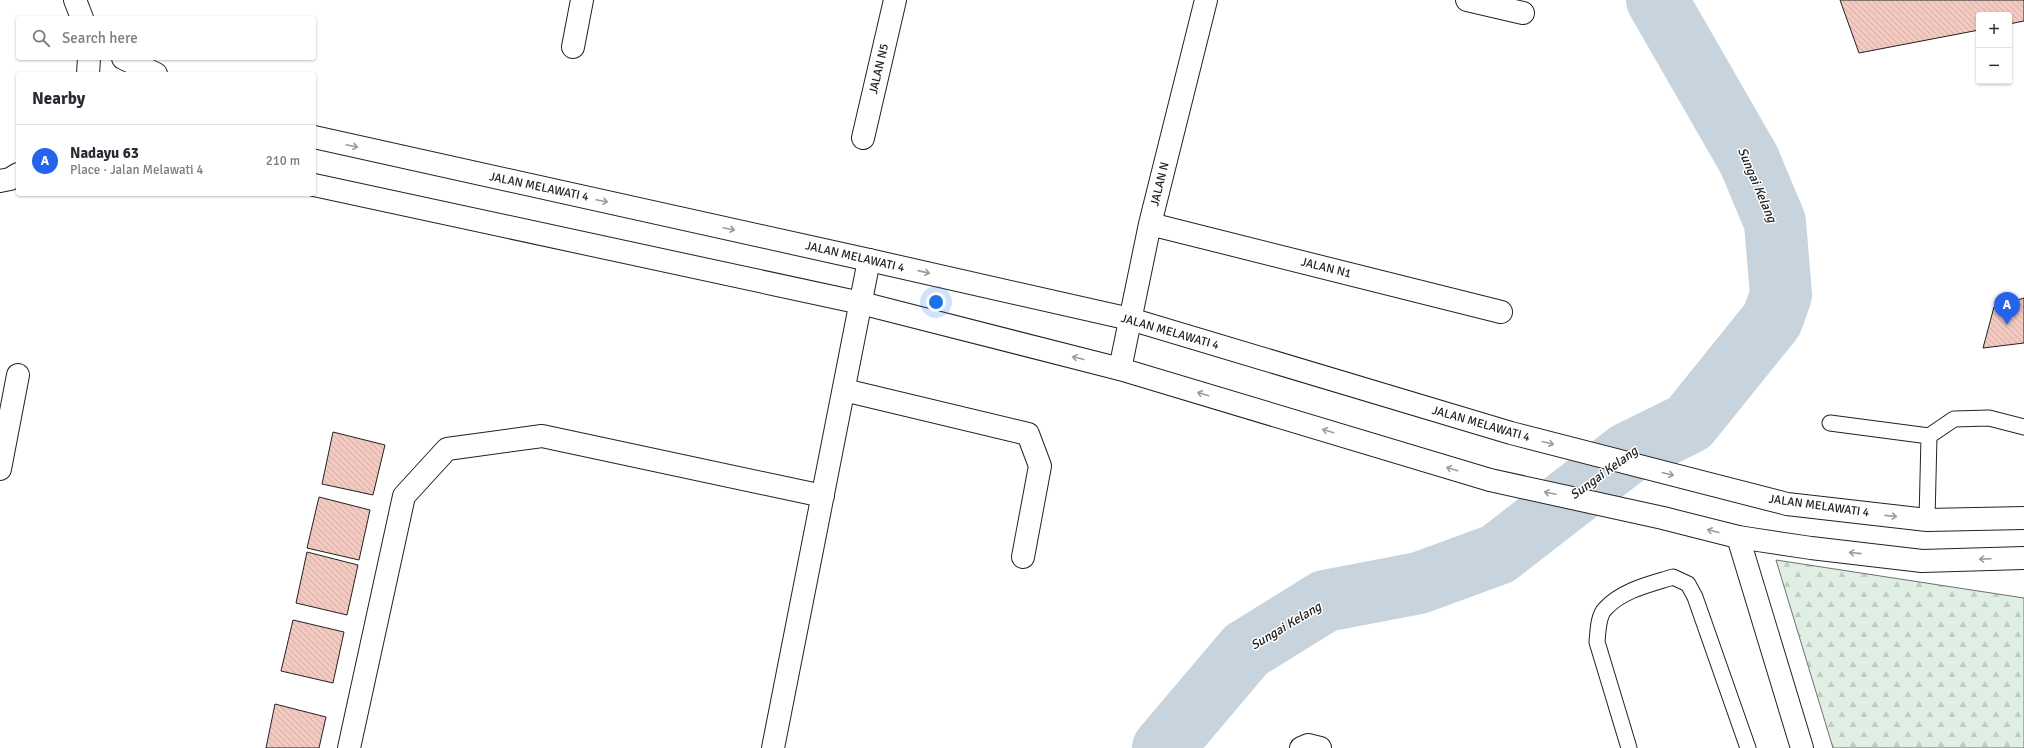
<!DOCTYPE html>
<html lang="en">
<head>
<meta charset="utf-8">
<style>
  :root { --surface:#fff; --page:#f7f7f7; --text:#2b2b33; --muted:#7c7c81; --line:#e1e1e2; --accent:#2563eb }
  body { margin:0; font-family:Signika,sans-serif; background:var(--page); color:var(--text) }
  .controls { position:absolute; right:12px; top:12px; display:grid; overflow:hidden; border-radius:4px; box-shadow:0 1px 3px #0004 }
  .controls button { width:36px; height:36px; display:grid; place-items:center; padding:0; border:0; border-bottom:1px solid var(--line); background:var(--surface); color:var(--text); font:20px sans-serif }
  .you { position:absolute; left:936px; top:302px; width:14px; height:14px; margin:-10px; border:3px solid #fff; border-radius:50%; background:#1a73e8; box-shadow:0 0 0 6px #1a73e833 }
  .badge { display:grid; place-items:center; width:26px; height:26px; border-radius:50%; background:var(--accent); color:#fff; font-size:13px; font-weight:700 }
  .pin { position:absolute; translate:-50% -33px; filter:drop-shadow(0 1px 2px #0008) }
  .pin::after { content:''; position:absolute; top:21px; width:14px; height:12px; background:inherit; clip-path:polygon(0 0,100% 0,50% 100%) }
  .list { margin:0; padding:0; list-style:none }
  h2 { display:flex; justify-content:space-between; align-items:center; height:52px; margin:0; padding:0 16px; font-size:17px }
  h2 small { font-size:13px; font-weight:400; color:var(--muted) }
  .list li { display:grid; grid-template-columns:26px 1fr auto; gap:12px; align-items:center; box-sizing:border-box; height:72px; padding:0 16px; border-top:1px solid var(--line) }
  .list b { display:block; font-size:15px; white-space:nowrap }
  .list p { margin:0; font-size:13px; white-space:nowrap; color:var(--muted) }
  .list em { font-size:13px; font-style:normal; color:var(--muted) }
  .icon { flex:none; width:22px; height:22px; fill:none; stroke:currentColor; stroke-width:2; stroke-linecap:round; stroke-linejoin:round }
  .map { position:relative; flex:none; width:2024px; height:748px; overflow:hidden }
  .search { position:absolute; background:var(--surface); box-shadow:0 1px 3px #0004; left:16px; top:16px; width:300px; height:44px; display:flex; align-items:center; gap:10px; box-sizing:border-box; padding:0 14px; border-radius:4px; color:var(--muted); font-size:15px }
  .panel { position:absolute; background:var(--surface); box-shadow:0 1px 3px #0004; left:16px; top:72px; width:300px; height:124px; border-radius:4px }
  .map>svg:first-child { display:block }
  .forest { fill:url(#forest-firs); stroke:#6f6f6f }
  .lines { fill:none; stroke-linecap:round; stroke-linejoin:round }
  .river { stroke:#c7d3dd; stroke-width:62 }
  .building { fill:url(#building-back-hatch); stroke:#222 }
  .service-casing { stroke:#222; stroke-width:17 }
  .minor-casing { stroke:#222; stroke-width:24 }
  .tertiary-casing { stroke:#222; stroke-width:24 }
  .secondary-casing { stroke:#222; stroke-width:24 }
  .service { stroke:#fff; stroke-width:15 }
  .minor { stroke:#fff; stroke-width:22 }
  .tertiary { stroke:#fff; stroke-width:22 }
  .secondary { stroke:#fff; stroke-width:22 }
  .oneway { stroke:#9c9c9c }
  .labels { text-anchor:middle; dominant-baseline:central; stroke-width:3; stroke-linejoin:round; paint-order:stroke }
  .street-label { font-size:12px; fill:#222; stroke:#fff }
  .water-label { font-size:13px; font-style:italic; fill:#222; stroke:#fff }
</style>
</head>
<body>
<div class="map">
<svg width="2024" height="748" viewBox="0 0 2024 748">
  <defs>
    <pattern id="forest-firs" width="22" height="20" patternUnits="userSpaceOnUse"><rect width="22" height="20" fill="#e0efe3"/><path d="M5 1l3.5 6h-7zM16 11l3.5 6h-7z" fill="#c0cdc2"/></pattern>
    <pattern id="building-back-hatch" width="6" height="6" patternUnits="userSpaceOnUse"><rect width="6" height="6" fill="#f3c9c0"/><path d="M-1 5l2 2M0 0l6 6M5-1l2 2" fill="none" stroke="#d0aca5"/></pattern>
  </defs>
  <rect width="100%" height="100%" fill="#fff"/>
  <path class="forest" d="M1776 560 2024 598V748H1833Z"/>
  <g class="lines">
    <path class="river" d="M1163 748 1246 650 1325 601 1419 583 1498 554 1628 453 1689 423 1772 320 1781 295 1775 222 1749 160 1657 0"/>
  </g>
  <path class="building" d="M1840 0H2024V21L2009 24V15H1979V30L1859 53Z
    M2024 298V343L1983 348 1994 307Z
    M333 432 385 445 373 495 322 484Z
    M319 497 370 510 359 560 307 548Z
    M307 552 358 565 347 615 296 603Z
    M293 620 344 632 333 683 281 671Z
    M275 704 326 717 319 748H266Z"/>
  <g class="lines">
    <defs>
      <path id="service" d="M1830 423 1929 436 1954 419 1989 418 2024 427
        M1927 520 1929 436
        M1629 748 1597 642C1598 632 1598 616 1605 609 1622 590 1651 584 1673 577L1688 584 1695 597 1748 748"/>
      <path id="minor" d="M1467 0 1523 13
        M573 47 582 0
        M863 138 895 0
        M1150 224 1501 312
        M1120 369 1150 224 1206 0
        M844 390 1028 434 1040 466 1023 557
        M0 469 18 375
        M1738 537 1802 748
        M349 748 404 496 447 449 542 436 823 496
        M773 748 869 260
        M1301 748 1308 745 1320 748"/>
      <path id="tertiary" d="M123 58 156 74
        M314 137 869 260 1130 319 1511 433 1787 504 1927 520 2024 518
        M314 185 861 303 1120 369 1490 480 1663 518 1738 537 1811 548 1922 561 2024 558"/>
      <path id="secondary" d="M75 0 82 18
        M88 74 89 58
        M0 181 10 179 18 174"/>
    </defs>
    <use href="#service" class="service-casing"/>
    <use href="#minor" class="minor-casing"/>
    <use href="#tertiary" class="tertiary-casing"/>
    <use href="#secondary" class="secondary-casing"/>
    <use href="#service" class="service"/>
    <use href="#minor" class="minor"/>
    <use href="#tertiary" class="tertiary"/>
    <use href="#secondary" class="secondary"/>
  </g>
  <defs><path id="oneway-shaft" d="M-6 0H5M1.5-3L5.5 0L1.5 3" fill="none" stroke-width="1.6" stroke-linecap="round" stroke-linejoin="round"/></defs>
  <g class="oneway">
    <use href="#oneway-shaft" transform="translate(352 146) rotate(12)"/>
    <use href="#oneway-shaft" transform="translate(602 201) rotate(12)"/>
    <use href="#oneway-shaft" transform="translate(729 229) rotate(12)"/>
    <use href="#oneway-shaft" transform="translate(924 272) rotate(13)"/>
    <use href="#oneway-shaft" transform="translate(1078 358) rotate(-166)"/>
    <use href="#oneway-shaft" transform="translate(1203 394) rotate(-163)"/>
    <use href="#oneway-shaft" transform="translate(1328 431) rotate(-163)"/>
    <use href="#oneway-shaft" transform="translate(1548 443) rotate(15)"/>
    <use href="#oneway-shaft" transform="translate(1452 469) rotate(-163)"/>
    <use href="#oneway-shaft" transform="translate(1668 474) rotate(14)"/>
    <use href="#oneway-shaft" transform="translate(1550 493) rotate(-168)"/>
    <use href="#oneway-shaft" transform="translate(1891 516) rotate(6)"/>
    <use href="#oneway-shaft" transform="translate(1713 531) rotate(-166)"/>
    <use href="#oneway-shaft" transform="translate(1855 553) rotate(-174)"/>
    <use href="#oneway-shaft" transform="translate(1985 559) rotate(178)"/>
  </g>
  <g class="labels">
    <g class="street-label">
      <text transform="translate(879 69) rotate(-77)">JALAN N5</text>
      <text transform="translate(1160 184) rotate(-76)">JALAN N</text>
      <text transform="translate(539 187) rotate(12)">JALAN MELAWATI 4</text>
      <text transform="translate(855 257) rotate(13)">JALAN MELAWATI 4</text>
      <text transform="translate(1326 268) rotate(14)">JALAN N1</text>
      <text transform="translate(1170 332) rotate(16)">JALAN MELAWATI 4</text>
      <text transform="translate(1481 424) rotate(16)">JALAN MELAWATI 4</text>
      <text transform="translate(1819 506) rotate(8)">JALAN MELAWATI 4</text>
    </g>
    <g class="water-label">
      <text transform="translate(1757 185) rotate(67)">Sungai Kelang</text>
      <text transform="translate(1604 473) rotate(-36)">Sungai Kelang</text>
      <text transform="translate(1286 626) rotate(-31)">Sungai Kelang</text>
    </g>
  </g>
</svg>
<div class="controls">
<button>+</button>
<button>−</button>
</div>
<div class="you"></div>
<div class="pin badge" style="left:2007px;top:325px">A</div>
<div class="search"><svg class="icon" aria-label="search" viewBox="0 0 24 24"><circle cx="10" cy="10" r="6"/><path d="M15 15l6 6"/></svg>Search here</div>
<section class="panel">
<h2>Nearby<small></small></h2>
<ul class="list">
<li><span class="badge">A</span><div><b>Nadayu 63</b><p>Place · Jalan Melawati 4</p></div><em>210 m</em></li>
</ul>
</section>
</div>
</body>
</html>
